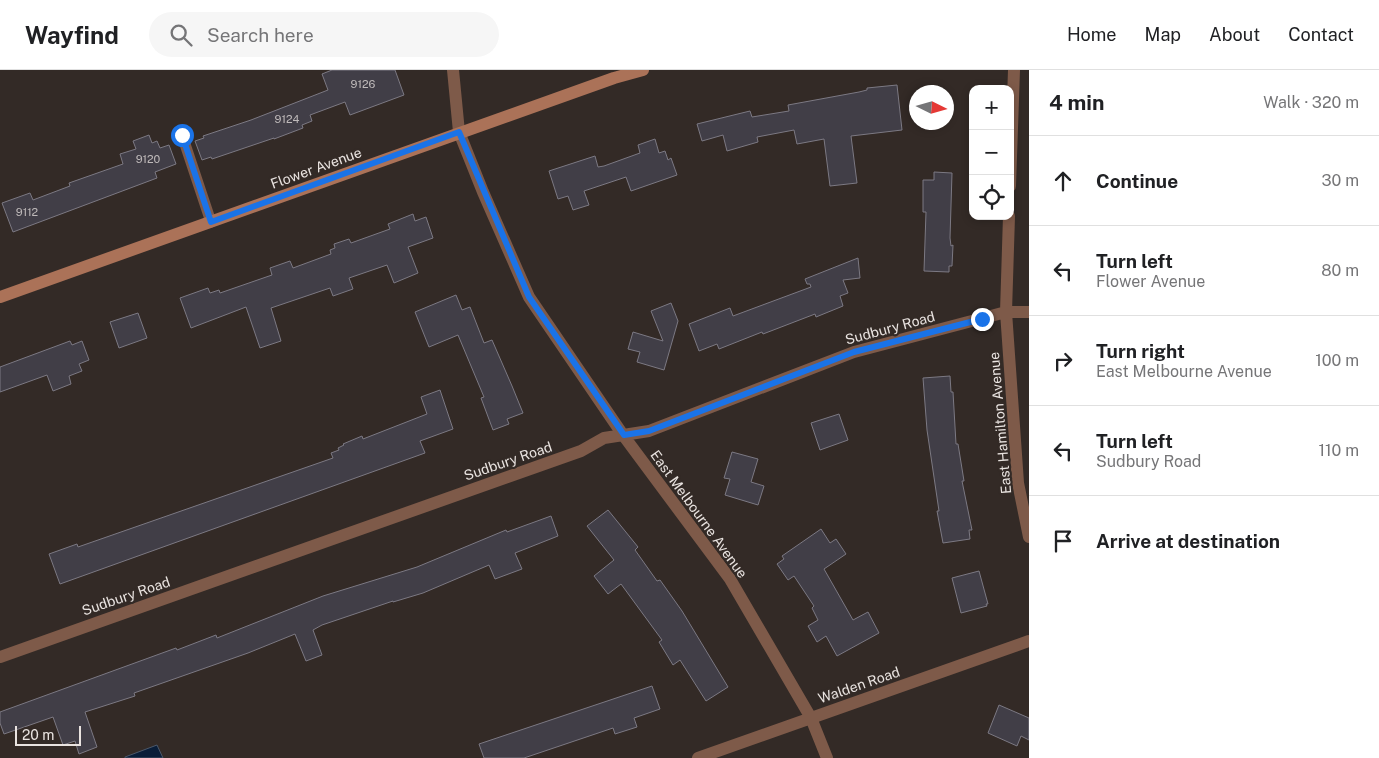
<!DOCTYPE html>
<html lang="en">
<head>
<meta charset="utf-8">
<style>
  :root { --surface:#fff; --page:#f6f6f6; --text:#202124; --muted:#757577; --line:#e0e0e0 }
  body { margin:0; font-family:"Public Sans",sans-serif; background:var(--page); color:var(--text) }
  .controls { position:absolute; right:15px; top:15px; display:grid; overflow:hidden; border-radius:10px; box-shadow:0 2px 8px #0003 }
  .controls button { width:45px; height:45px; display:grid; place-items:center; padding:0; border:0; border-bottom:1px solid var(--line); background:var(--surface); color:var(--text); font:25px sans-serif }
  .compass { position:absolute; left:909px; top:15px; width:45px; height:45px; border-radius:50%; background:var(--surface); box-shadow:0 2px 8px #0003; rotate:95deg }
  .scale { position:absolute; left:15px; bottom:12px; width:66px; box-sizing:border-box; padding-left:5px; border:2px solid #e9e3e0; border-top:0; font-size:14px; line-height:18px; white-space:nowrap; color:#e9e3e0; -webkit-text-stroke:4px #332a26; paint-order:stroke }
  .stop { position:absolute; width:15px; height:15px; margin:-11px; border:4px solid #1a73e8; border-radius:50%; background:#fff }
  .stop.end { background:#1a73e8; border-color:#fff; box-shadow:0 1px 5px #0008 }
  .list { margin:0; padding:0; list-style:none }
  h2 { display:flex; justify-content:space-between; align-items:center; height:65px; margin:0; padding:0 20px; font-size:21px }
  h2 small { font-size:16px; font-weight:400; color:var(--muted) }
  .list li { display:grid; grid-template-columns:32px 1fr auto; gap:15px; align-items:center; box-sizing:border-box; height:90px; padding:0 20px; border-top:1px solid var(--line) }
  .list b { display:block; font-size:19px; white-space:nowrap }
  .list p { margin:0; font-size:16px; white-space:nowrap; color:var(--muted) }
  .list em { font-size:16px; font-style:normal; color:var(--muted) }
  .icon { flex:none; width:28px; height:28px; fill:none; stroke:currentColor; stroke-width:2; stroke-linecap:round; stroke-linejoin:round }
  .map { position:relative; flex:none; width:1029px; height:688px; overflow:hidden }
  header { display:flex; align-items:center; gap:30px; box-sizing:border-box; height:70px; padding:0 25px; background:var(--surface); border-bottom:1px solid var(--line) }
  header strong { font-size:24px }
  nav { display:flex; gap:28px; margin-inline-start:auto; font-size:18px }
  .search { width:350px; height:45px; background:var(--page); display:flex; align-items:center; gap:12px; box-sizing:border-box; padding:0 18px; border-radius:28px; color:var(--muted); font-size:19px }
  main { display:flex }
  aside { flex:1; background:var(--surface) }
  .map>svg:first-child { display:block }
  .water { fill:#091d38; stroke:#4c586a }
  .building { fill:#413e47; stroke:#7c7983 }
  .lines { fill:none; stroke-linecap:round; stroke-linejoin:round }
  .lane { stroke:#7e5a49; stroke-width:11 }
  .street { stroke:#7e5a49; stroke-width:12 }
  .secondary { stroke:#ab7258; stroke-width:12 }
  .route { stroke:#1a73e8; stroke-width:6 }
  .labels { text-anchor:middle; dominant-baseline:central; stroke-width:4.5; stroke-linejoin:round; paint-order:stroke }
  .number-label { font-size:11px; fill:#bfbaba }
  .street-label { font-size:14px; fill:#e9e3e0; stroke:#332a26 }
</style>
</head>
<body>
<header>
<strong>Wayfind</strong>
<div class="search"><svg class="icon" aria-label="search" viewBox="0 0 24 24"><circle cx="10" cy="10" r="6"/><path d="M15 15l6 6"/></svg>Search here</div>
<nav><a>Home</a><a>Map</a><a>About</a><a>Contact</a></nav>
</header>
<main>
<div class="map">
<svg width="1029" height="688" viewBox="0 0 1029 688">
  <rect width="100%" height="100%" fill="#332a26"/>
  <path class="water" d="M157 675 163 688H125V687Z"/>
  <path class="building" d="M332 0H395L404 25 350 45 345 32 310 45 312 51 302 55 303 58 274 69V68L212 89 211 87 202 90 195 71 204 68 203 66 251 50 328 20 322 4Z
    M897 15 902 60 851 66 857 113 830 116 824 69 797 74 794 60 757 67 758 72 727 81 723 65 702 71 697 54 750 41 752 47 789 41 788 35 859 22 867 20V18Z
    M149 65 152 73 157 71 160 78 169 75 176 94 155 102 157 108 13 162 2 133 30 123 33 130 70 116 69 113 123 94 120 84 136 79 133 71Z
    M655 69 659 83 665 81 668 90 671 88 677 105 631 121 626 107 584 121 589 135 573 140 568 126 558 129 549 101 595 86 598 97 604 96 640 83 638 75Z
    M934 102 952 103 950 168 951 176 953 175 952 196H949V202L924 201 926 142H923V110H934Z
    M413 144 415 151 426 147 433 168 408 177 418 203 394 213 387 195 349 208 353 219 333 226 330 218 271 238 281 271 260 278 246 237 191 258 180 228 208 218 210 223 219 220 220 223 272 205 270 198 290 191 293 198 331 184 330 180 335 178 334 174 349 169 351 173 390 159 388 154Z
    M858 188 860 208 843 210 848 223 840 226 843 236 816 247 815 244 763 264 762 262 719 279 717 274 699 281 689 254 730 238 733 246 811 217 810 214H807L805 209Z
    M456 225 462 240 470 237 484 273 492 270 512 316 523 343 507 349 509 354 493 360 481 328 484 327 458 265 429 277 415 242Z
    M671 233 678 251 664 300 637 292 640 282 628 279 633 262 663 271 651 241Z
    M138 243 147 268 119 278 110 252Z
    M70 271 72 275 82 271 89 290 79 294 82 301 69 306 71 314 53 321 47 305 0 322V297Z
    M950 306 951 322H953L956 374H958L964 411H962L972 460H969L970 469 943 473 937 441H939L927 360 923 308Z
    M440 320 453 359 420 371 425 383 60 514 49 484 77 474 78 477 333 388 331 383 339 380 338 378 344 375 343 374 362 366 363 369 427 344 421 327Z
    M839 344 848 370 820 380 811 353Z
    M732 382 758 389 751 412 764 416 758 435 725 425 730 409 724 408Z
    M608 440 638 477 635 480 657 511 660 510 682 541 728 617 706 631 680 590 673 595 659 572 662 570 621 514 608 524 594 506 614 490 587 456Z
    M551 446 558 466 515 483 522 499 495 509 489 495 423 523 393 532V531L322 555 313 560 322 585 306 591 295 564 248 583 134 623 135 626 85 642 97 677 79 684 75 671 63 675 53 647 4 664 0 653V642L176 578 177 580 216 565 217 568 323 526 417 497 506 460 507 462Z
    M821 459 830 473 836 469 846 484 824 499 853 550 868 542 879 563 837 586 826 566 817 572 808 556 818 550 812 538 814 536 794 506 788 510 777 494 784 489 782 486Z
    M979 501 988 534H986L987 536 961 543 952 508Z
    M652 616 660 639 634 648 637 657 615 664 613 658 524 688H484L479 674Z
    M999 635 1029 648V670L1021 666 1017 676 988 663Z"/>
  <g class="lines">
    <path class="lane" d="M182 65 211 152"/>
    <path class="street" d="M453 0 459 62 483 122 529 227 623 365 730 509 811 648 827 688
      M1010 116 1014 0
      M1009 146 1006 242 1018 413 1029 467
      M0 587 581 381 604 368 649 361 854 282 1006 242H1029
      M698 688 1029 571"/>
    <path class="secondary" d="M0 227 614 8 643 0"/>
  </g>
  <g class="lines">
    <path class="route" d="M182 65 211 152 459 62 529 227 624 365 649 361 854 282 982 249"/>
  </g>
  <g class="labels">
    <g class="number-label">
      <text x="363" y="14">9126</text>
      <text x="287" y="49">9124</text>
      <text x="148" y="89">9120</text>
      <text x="27" y="142">9112</text>
    </g>
    <g class="street-label">
      <text transform="translate(316 98) rotate(-20)">Flower Avenue</text>
      <text transform="translate(890 258) rotate(-15)">Sudbury Road</text>
      <text transform="translate(1000 353) rotate(-95)">East Hamilton Avenue</text>
      <text transform="translate(508 391) rotate(-19)">Sudbury Road</text>
      <text transform="translate(699 444) rotate(54)">East Melbourne Avenue</text>
      <text transform="translate(126 526) rotate(-19)">Sudbury Road</text>
      <text transform="translate(859 615) rotate(-19)">Walden Road</text>
    </g>
  </g>
</svg>
<div class="controls">
<button>+</button>
<button>−</button>
<button><svg class="icon" aria-label="locate" viewBox="0 0 24 24"><circle cx="12" cy="12" r="6"/><path d="M12 2v4M12 18v4M2 12h4M18 12h4"/></svg></button>
</div>
<svg class="compass" viewBox="-18 -18 36 36"><path d="M0-13l5 13h-10z" fill="#e53935"/><path d="M0 13l5-13h-10z" fill="#757577"/></svg>
<div class="scale">20 m</div>
<div class="stop" style="left:182px;top:65px"></div>
<div class="stop end" style="left:982px;top:249px"></div>
</div>
<aside>
<h2>4 min<small>Walk · 320 m</small></h2>
<ul class="list">
<li><svg class="icon" aria-label="ahead" viewBox="0 0 24 24"><path d="M12 20V5M6 11l6-6 6 6"/></svg><div><b>Continue</b></div><em>30 m</em></li>
<li><svg class="icon" aria-label="left" viewBox="0 0 24 24"><path d="M17 20v-9H6M10 6l-5 5 5 5"/></svg><div><b>Turn left</b><p>Flower Avenue</p></div><em>80 m</em></li>
<li><svg class="icon" aria-label="right" viewBox="0 0 24 24"><path d="M7 20v-9h11M14 6l5 5-5 5"/></svg><div><b>Turn right</b><p>East Melbourne Avenue</p></div><em>100 m</em></li>
<li><svg class="icon" aria-label="left" viewBox="0 0 24 24"><path d="M17 20v-9H6M10 6l-5 5 5 5"/></svg><div><b>Turn left</b><p>Sudbury Road</p></div><em>110 m</em></li>
<li><svg class="icon" aria-label="arrive" viewBox="0 0 24 24"><path d="M6 21V4h12l-3 4 3 4H6"/></svg><div><b>Arrive at destination</b></div></li>
</ul>
</aside>
</main>
</body>
</html>
